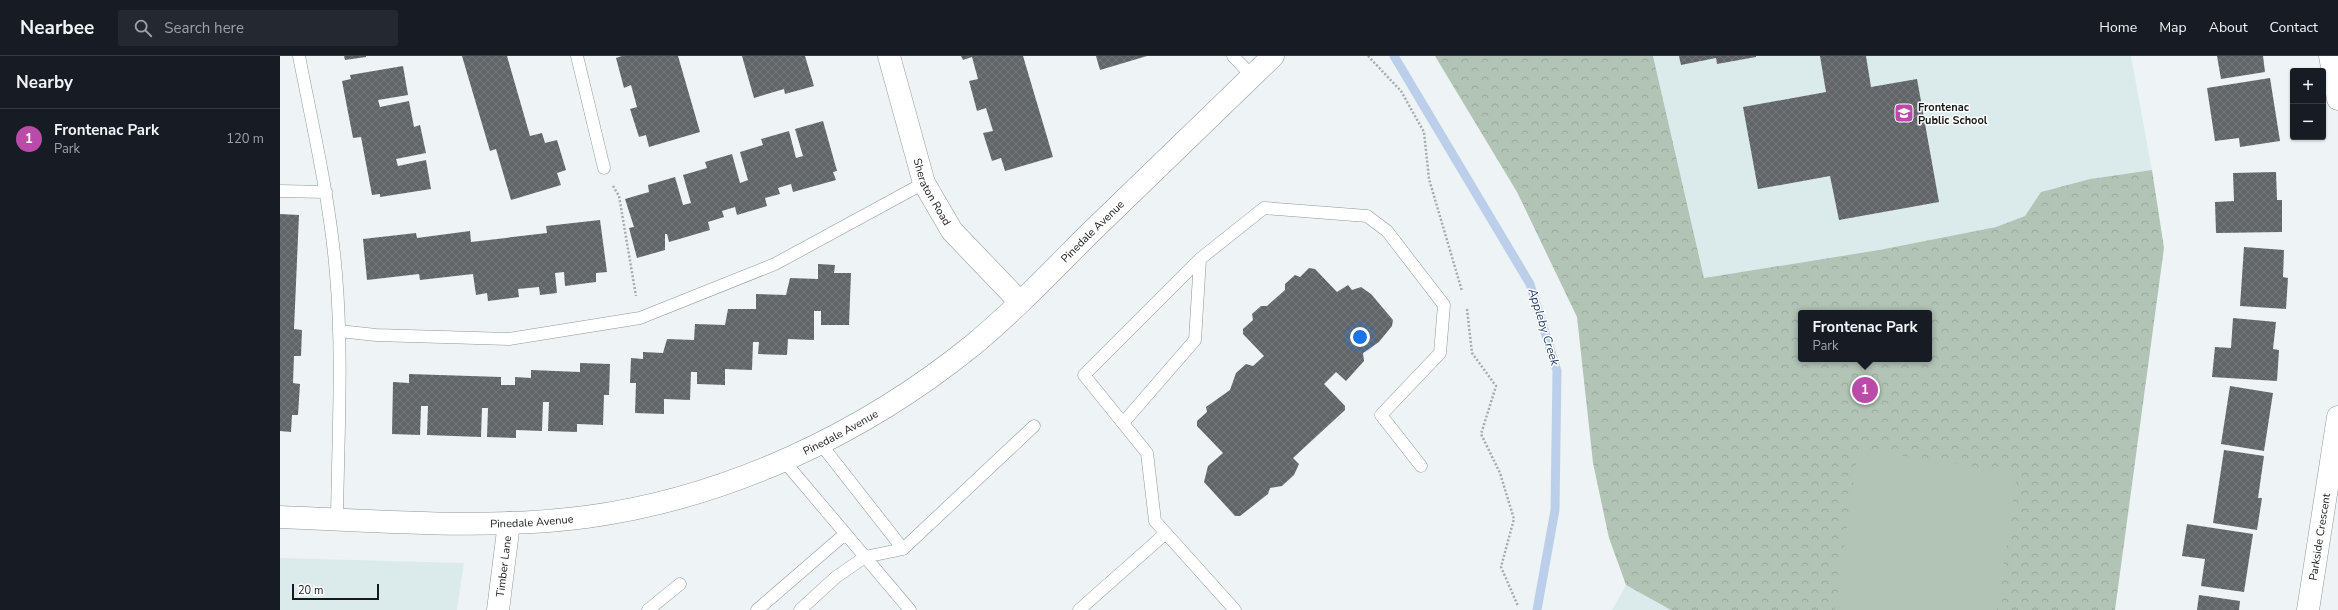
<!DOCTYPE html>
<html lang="en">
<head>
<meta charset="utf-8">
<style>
  :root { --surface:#171b24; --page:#242831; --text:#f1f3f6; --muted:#9ea1a6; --line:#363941; --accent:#bb4ba9 }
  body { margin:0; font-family:"Nunito Sans",sans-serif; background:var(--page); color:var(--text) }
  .controls { position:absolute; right:12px; top:12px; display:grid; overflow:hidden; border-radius:4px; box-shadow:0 1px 3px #0004 }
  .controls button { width:36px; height:36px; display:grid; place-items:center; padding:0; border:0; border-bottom:1px solid var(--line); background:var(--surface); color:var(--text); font:20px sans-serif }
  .scale { position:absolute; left:12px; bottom:10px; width:87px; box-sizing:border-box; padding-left:4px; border:2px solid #171919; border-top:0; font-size:11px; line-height:14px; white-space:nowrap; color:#171919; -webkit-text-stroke:3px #fff; paint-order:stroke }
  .you { position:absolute; left:1080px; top:281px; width:14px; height:14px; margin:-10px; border:3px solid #fff; border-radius:50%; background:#1a73e8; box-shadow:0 0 0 6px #1a73e833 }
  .badge { display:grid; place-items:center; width:26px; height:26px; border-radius:50%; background:var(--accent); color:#fff; font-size:13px; font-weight:700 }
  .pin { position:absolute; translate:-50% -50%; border:2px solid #fff; box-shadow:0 1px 4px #0006 }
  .popup { position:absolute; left:1518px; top:254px; width:134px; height:52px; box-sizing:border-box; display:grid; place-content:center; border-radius:4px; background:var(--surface); filter:drop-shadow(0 1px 3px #0005); font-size:13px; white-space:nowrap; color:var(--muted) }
  .popup b { font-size:15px; color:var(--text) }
  .popup::after { content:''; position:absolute; left:50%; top:100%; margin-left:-8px; border:8px solid transparent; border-top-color:var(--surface) }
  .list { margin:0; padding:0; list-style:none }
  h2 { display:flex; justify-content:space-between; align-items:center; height:52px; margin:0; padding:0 16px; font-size:17px }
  h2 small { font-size:13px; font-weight:400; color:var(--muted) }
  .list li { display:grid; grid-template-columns:26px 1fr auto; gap:12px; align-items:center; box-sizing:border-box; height:60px; padding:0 16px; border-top:1px solid var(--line) }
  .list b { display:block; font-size:15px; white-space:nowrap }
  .list p { margin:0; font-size:13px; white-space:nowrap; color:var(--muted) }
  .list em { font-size:13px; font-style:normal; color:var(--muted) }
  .icon { flex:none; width:22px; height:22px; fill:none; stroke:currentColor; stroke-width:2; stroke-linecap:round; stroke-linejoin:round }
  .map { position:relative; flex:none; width:2058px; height:554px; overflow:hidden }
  header { display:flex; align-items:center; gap:24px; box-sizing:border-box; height:56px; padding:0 20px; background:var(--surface); border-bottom:1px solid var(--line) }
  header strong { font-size:19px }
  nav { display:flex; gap:22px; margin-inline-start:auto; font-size:14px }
  .search { width:280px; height:36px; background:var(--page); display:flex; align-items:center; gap:10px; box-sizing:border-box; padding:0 14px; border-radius:4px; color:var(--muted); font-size:15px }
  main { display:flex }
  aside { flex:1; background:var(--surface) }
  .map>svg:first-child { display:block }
  .built { fill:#dbebec }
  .forest { fill:url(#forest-crowns); fill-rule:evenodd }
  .pitch { fill:#b2c4b6 }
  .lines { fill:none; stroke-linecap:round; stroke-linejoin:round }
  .stream { stroke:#bccfea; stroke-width:9 }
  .building { fill:url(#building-cross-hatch) }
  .lane-casing { stroke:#909696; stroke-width:13 }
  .street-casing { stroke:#909696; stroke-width:23 }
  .secondary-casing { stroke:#909696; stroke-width:23 }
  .path { stroke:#a6aaab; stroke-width:2.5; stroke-dasharray:2 2; stroke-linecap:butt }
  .lane { stroke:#fff; stroke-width:12 }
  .street { stroke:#fff; stroke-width:22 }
  .secondary { stroke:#fff; stroke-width:22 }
  .labels { text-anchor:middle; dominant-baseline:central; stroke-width:3; stroke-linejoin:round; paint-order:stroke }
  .poi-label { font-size:11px; font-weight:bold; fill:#171919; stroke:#fff; text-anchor:start }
  .street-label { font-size:11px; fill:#171919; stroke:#fff }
  .water-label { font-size:12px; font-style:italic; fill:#233f64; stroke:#fff }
</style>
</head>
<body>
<header>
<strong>Nearbee</strong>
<div class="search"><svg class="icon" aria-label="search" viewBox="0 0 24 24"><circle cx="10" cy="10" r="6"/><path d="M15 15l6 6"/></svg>Search here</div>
<nav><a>Home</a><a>Map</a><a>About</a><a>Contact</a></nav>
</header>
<main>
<aside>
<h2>Nearby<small></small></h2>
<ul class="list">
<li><span class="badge">1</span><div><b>Frontenac Park</b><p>Park</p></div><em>120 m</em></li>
</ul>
</aside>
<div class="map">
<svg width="2058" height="554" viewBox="0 0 2058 554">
  <defs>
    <pattern id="forest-crowns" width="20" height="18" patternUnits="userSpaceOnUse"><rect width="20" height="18" fill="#b2c4b6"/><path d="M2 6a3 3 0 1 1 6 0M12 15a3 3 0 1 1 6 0" fill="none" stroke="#98a89c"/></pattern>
    <pattern id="building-cross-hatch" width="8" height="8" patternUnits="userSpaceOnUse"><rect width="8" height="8" fill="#616568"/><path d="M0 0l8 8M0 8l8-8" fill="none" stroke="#777a7c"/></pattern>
  </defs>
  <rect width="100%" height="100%" fill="#eef4f5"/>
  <path class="built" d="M1373 0H1851L1872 114 1810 123 1761 136 1746 160 1716 171 1599 194 1424 222Z
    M0 502 184 507 177 554H0Z
    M1346 529 1391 554H1332Z"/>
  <path class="forest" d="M1155 0H1373L1424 222 1599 194 1716 171 1745 160 1761 136 1810 123 1872 114 1884 192 1835 554H1391L1346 529 1329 482 1313 407 1297 261 1237 136ZM1521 257H1649V303H1521Z"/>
  <path class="pitch" d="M1578 393 1737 417 1717 554H1555Z"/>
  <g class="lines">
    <path class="stream" d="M1114 0 1250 228 1277 315 1275 454 1257 554"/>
  </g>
  <path class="building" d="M64 0H86V1L65 4Z
    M182 0H227L250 80 262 77 265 87 277 84 286 114 277 117 281 129 231 144 216 93 210 95Z
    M342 0H398L420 76 369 91 366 79 359 81 350 53 357 51 351 29 344 32 336 2Z
    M462 0H525L534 30 505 38 504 33 474 42Z
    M681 0H743L773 101 725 115 721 102 712 105 703 77 713 75 706 52 697 55 689 25 698 23 692 1 683 4Z
    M816 0H867L820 14Z
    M1399 0H1476V1L1437 8 1436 2 1401 9Z
    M1540 0H1586L1591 31 1637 23 1659 146 1559 164 1550 120 1478 133 1463 51 1546 36Z
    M1937 0H1983L1985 16 1941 23Z
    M123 10 128 39 98 44 100 51 129 45 134 71 140 69 146 97 116 103 118 110 146 104 151 133 100 141V138L92 139 81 81 73 82 62 25 71 23 70 19Z
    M1990 22 2000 85 1960 91 1959 82 1935 85 1927 32Z
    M543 65 557 115 553 116 556 124 513 136 511 128 498 132 500 138 485 142 487 150 457 159 455 151 442 155 444 161 428 166 430 174 389 186 387 178H385V194L357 202 349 172 354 171 345 143 369 136 368 129 395 121 403 149 411 147 403 119 427 112 425 106 452 98 460 127 468 124 460 96 483 89 481 83 509 75 516 102 523 100 515 73Z
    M1996 116 1997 144H2002V176L1936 177 1935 146 1954 145 1953 117Z
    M0 158 19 159 14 273 22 274 21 300H14L13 327 20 328 18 359H12L11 376 0 375Z
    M320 164 327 216 316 217V226L285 230 284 216 275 217 277 237 260 239 259 231 238 233 239 241 208 245 207 237 196 239 193 218 140 224 139 218 87 224 83 183 136 177 137 182 190 175 191 186 267 177 266 170Z
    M1964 191 2004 194 2003 221 2008 222 2006 253 1960 250Z
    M538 208 555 209 554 217H571L569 269H541V255H534V284L508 283 507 299 478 298 479 286H473L472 314 445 313V329L417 328V316H411L410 344 384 343V358L355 357 356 327H350L351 302 363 303V296L383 297 387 283 414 284 415 268 445 269 448 253H476V238L506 239 510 222 538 223Z
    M1029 212 1035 213 1057 236 1068 229 1072 234 1081 231 1091 238 1113 264 1112 270 1099 286 1083 297 1084 305 1066 325 1056 316 1044 328 1065 350V354L1013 402 1019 408 1014 419 1002 430 990 432 988 438 960 460H955L924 426 928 410 943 397 917 370V365L927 356 926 351 950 334 956 317 966 308 973 310 984 300 963 278V273L973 264 972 258 981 250H987L1005 234V228L1015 219 1020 221Z
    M1953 262 1996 266 1993 293 1999 294 1997 325 1932 321 1935 291 1951 292Z
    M300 307 330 308 329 339H324L323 369 297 368V376L268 375 269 346H263L262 375 236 374V382L207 381 208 352H202L201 381 147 379 148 350H141L140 379 112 378 113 326 129 327V318L221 321V329H235V321L251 322V314L300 316Z
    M1950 330 1993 337 1984 395 1941 388Z
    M1944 394 1984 400 1978 442H1982L1977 474 1933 467Z
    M1907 468 1973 478 1964 536 1921 530 1925 503 1902 500Z
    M1919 539 1960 545 1959 554H1917Z"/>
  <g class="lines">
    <defs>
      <path id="lane" d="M19 0C33 72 50 144 56 218 63 299 58 381 57 463
        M297 0 324 112
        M953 0 972 20
        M0 135 46 136
        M59 275 96 279 229 283 360 262 495 208 644 127
        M843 367 915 284 920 203
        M540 387 623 493
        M504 405 630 554
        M368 554 400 528
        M477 554 565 478
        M520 554 556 521 585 501 623 493 754 370
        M799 554 886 477
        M955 554 875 465 867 397 804 319 920 203 984 152 1087 160 1107 175 1164 249 1160 297 1101 359 1141 410"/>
      <g id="street">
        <path id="s1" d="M609 0 644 127 672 175 740 246"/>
        <path d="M2050 0 2058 43"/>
        <path id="s2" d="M218 554 229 467"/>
        <path id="s3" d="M2028 554 2058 361"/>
      </g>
      <g id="secondary">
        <path id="s4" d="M0 461C101 465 205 474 306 461 447 442 583 378 693 289 734 255 772 215 810 177 871 118 932 59 993 0"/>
      </g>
    </defs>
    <use href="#lane" class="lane-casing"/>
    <use href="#street" class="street-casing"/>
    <use href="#secondary" class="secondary-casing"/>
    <path class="path" d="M1088 0 1121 35 1144 76 1149 123 1182 235
      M333 130 339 140 356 240
      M1187 253 1192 297 1216 330 1201 378 1220 417 1234 463 1221 511 1238 550"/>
    <use href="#lane" class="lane"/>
    <use href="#street" class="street"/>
    <use href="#secondary" class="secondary"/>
  </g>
  <defs>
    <symbol id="school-square" viewBox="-11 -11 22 22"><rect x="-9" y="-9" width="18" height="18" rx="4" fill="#bb4ba9" stroke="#fff"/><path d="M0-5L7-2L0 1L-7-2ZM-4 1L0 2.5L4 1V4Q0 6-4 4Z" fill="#fff"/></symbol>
  </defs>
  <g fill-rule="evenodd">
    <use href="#school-square" x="1613" y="46" width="22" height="22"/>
  </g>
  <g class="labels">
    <g class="poi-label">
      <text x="1638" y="51">Frontenac<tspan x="1638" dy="13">Public School</tspan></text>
    </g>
    <g class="street-label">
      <text stroke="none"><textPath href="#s1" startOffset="143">Sheraton Road</textPath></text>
      <text stroke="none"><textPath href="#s4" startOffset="900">Pinedale Avenue</textPath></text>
      <text stroke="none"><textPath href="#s4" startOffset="576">Pinedale Avenue</textPath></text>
      <text stroke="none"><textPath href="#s4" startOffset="252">Pinedale Avenue</textPath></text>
      <text stroke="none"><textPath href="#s3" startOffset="74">Parkside Crescent</textPath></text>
      <text stroke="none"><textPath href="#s2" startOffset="44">Timber Lane</textPath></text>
    </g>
    <g class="water-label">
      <text transform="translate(1264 271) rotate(73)">Appleby Creek</text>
    </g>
  </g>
</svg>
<div class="controls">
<button>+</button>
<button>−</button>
</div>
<div class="scale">20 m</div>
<div class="you"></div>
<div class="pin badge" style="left:1585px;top:334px">1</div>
<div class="popup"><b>Frontenac Park</b>Park</div>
</div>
</main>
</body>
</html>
